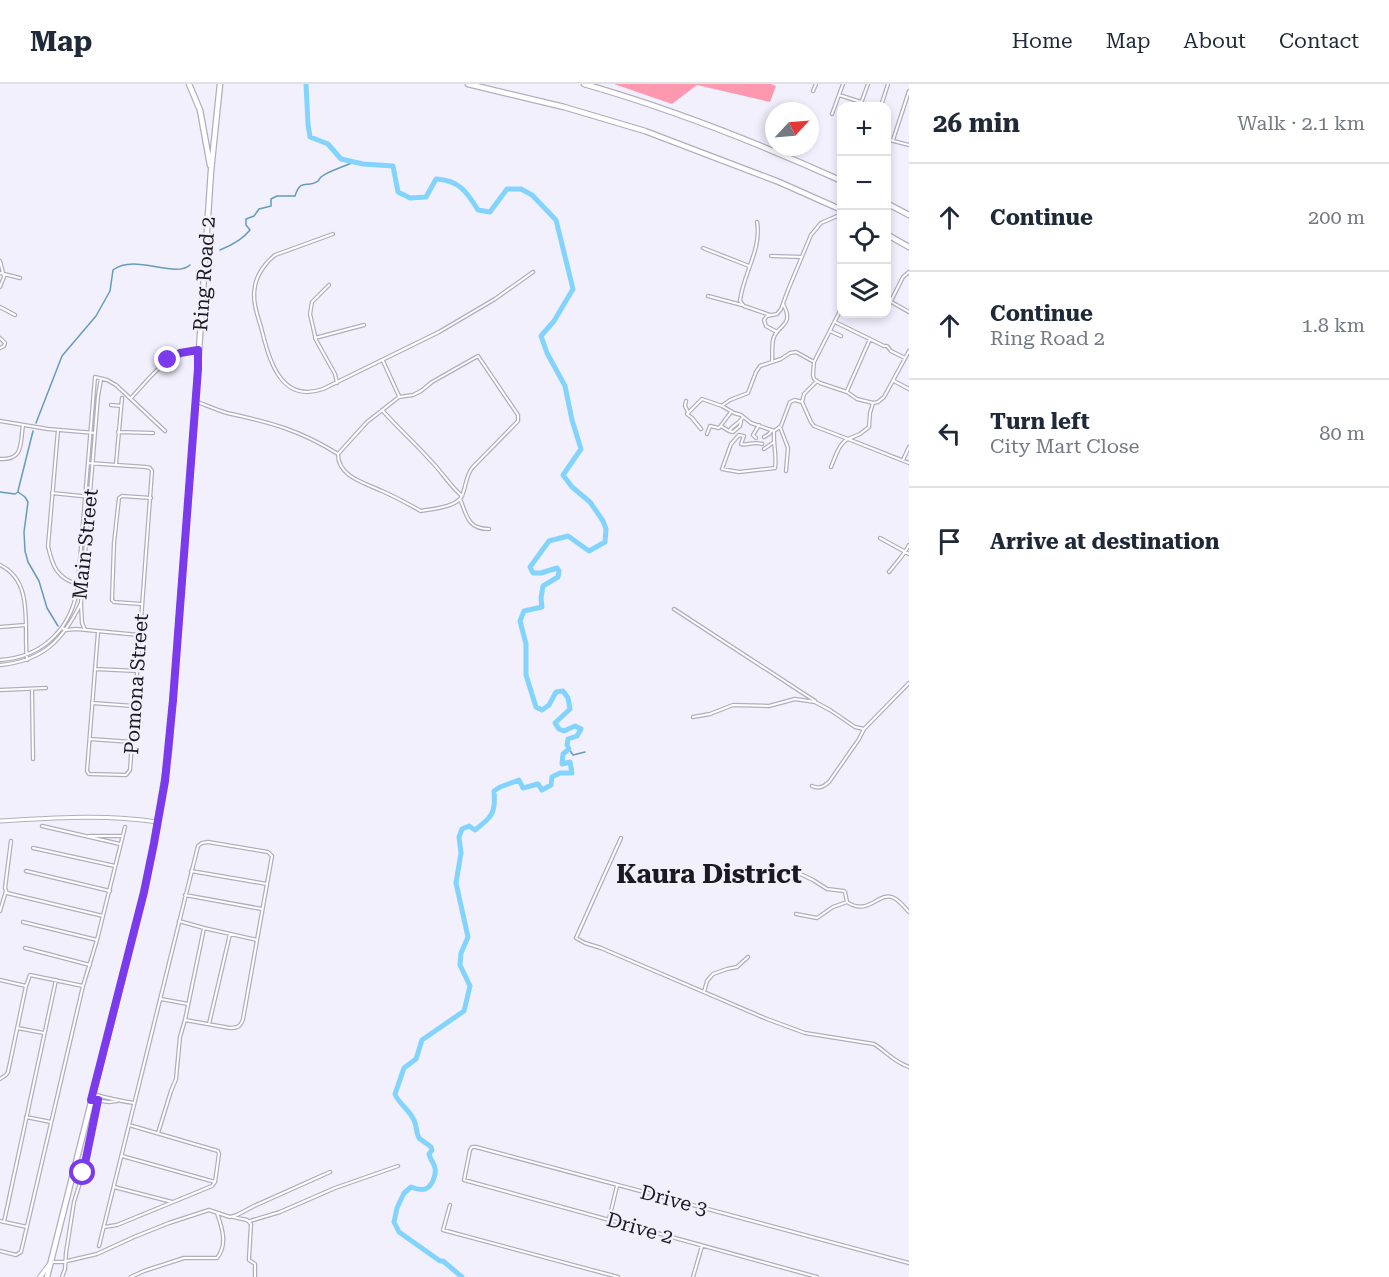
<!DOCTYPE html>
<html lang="en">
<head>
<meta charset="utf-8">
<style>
  :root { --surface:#fff; --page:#f2f2f3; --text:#1f2937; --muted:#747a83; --line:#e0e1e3 }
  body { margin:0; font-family:"Roboto Serif",serif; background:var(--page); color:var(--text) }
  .controls { position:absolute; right:18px; top:18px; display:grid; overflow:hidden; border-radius:12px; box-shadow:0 3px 9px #0003 }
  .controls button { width:54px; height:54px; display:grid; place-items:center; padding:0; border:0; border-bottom:2px solid var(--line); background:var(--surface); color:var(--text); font:30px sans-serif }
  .compass { position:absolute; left:765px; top:18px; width:54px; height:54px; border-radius:50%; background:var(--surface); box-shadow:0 3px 9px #0003; rotate:64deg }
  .stop { position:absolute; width:18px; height:18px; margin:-14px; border:4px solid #7c3aed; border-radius:50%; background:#fff }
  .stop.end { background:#7c3aed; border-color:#fff; box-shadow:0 2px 6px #0008 }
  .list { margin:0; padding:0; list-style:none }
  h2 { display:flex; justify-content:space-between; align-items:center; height:78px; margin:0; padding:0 24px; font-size:26px }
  h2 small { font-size:20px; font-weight:400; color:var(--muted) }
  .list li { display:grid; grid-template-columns:39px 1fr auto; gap:18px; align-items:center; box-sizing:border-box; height:108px; padding:0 24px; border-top:2px solid var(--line) }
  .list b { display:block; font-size:22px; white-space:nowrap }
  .list p { margin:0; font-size:20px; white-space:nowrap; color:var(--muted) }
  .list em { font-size:20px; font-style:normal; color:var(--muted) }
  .icon { flex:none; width:33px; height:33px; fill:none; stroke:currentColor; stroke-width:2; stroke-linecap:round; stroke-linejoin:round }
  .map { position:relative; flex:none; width:909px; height:1193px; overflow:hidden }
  header { display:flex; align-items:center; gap:36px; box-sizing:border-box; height:84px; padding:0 30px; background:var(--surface); border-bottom:2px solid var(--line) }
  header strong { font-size:28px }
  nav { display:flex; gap:33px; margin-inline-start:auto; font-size:21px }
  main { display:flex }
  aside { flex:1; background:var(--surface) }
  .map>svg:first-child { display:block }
  .forest { fill:#fd98af }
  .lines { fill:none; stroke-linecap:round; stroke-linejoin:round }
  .stream { stroke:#649cbb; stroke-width:1.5 }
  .river { stroke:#83d4fd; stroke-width:5 }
  .minor-casing { stroke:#b2adbe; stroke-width:4.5 }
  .tertiary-casing { stroke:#b2adbe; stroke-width:5 }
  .secondary-casing { stroke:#b2adbe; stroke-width:6 }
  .primary-casing { stroke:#b2adbe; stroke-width:7 }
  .minor { stroke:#fff; stroke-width:2 }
  .tertiary { stroke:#fff; stroke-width:3 }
  .secondary { stroke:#fff; stroke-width:4 }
  .primary { stroke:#fff; stroke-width:4.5 }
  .route { stroke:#7c3aed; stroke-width:8 }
  .labels { text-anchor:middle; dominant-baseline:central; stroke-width:4.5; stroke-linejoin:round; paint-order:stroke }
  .street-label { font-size:20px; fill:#1c1a20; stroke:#f3f0fe }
  .district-label { font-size:26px; font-weight:bold; fill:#1c1a20; stroke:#f3f0fe }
</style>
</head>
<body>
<header>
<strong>Map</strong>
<nav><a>Home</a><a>Map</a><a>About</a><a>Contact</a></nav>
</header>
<main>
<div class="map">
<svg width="909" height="1193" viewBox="0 0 909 1193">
  <rect width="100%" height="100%" fill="#f3f0fe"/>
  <path class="forest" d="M614 0H771L776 2 770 18 697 1 672 20Z"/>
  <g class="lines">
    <path class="stream" d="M220 166C230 162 243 155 250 146L246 141V135L254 132 259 125 271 122V115L277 112H295C301 93 307 105 318 97 319 96 320 94 321 93 328 87 344 83 353 78
      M36 339 62 272 96 232 110 207 113 186C135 169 174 195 190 181
      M18 407 33 347
      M0 408 15 410 18 408 25 413 28 418 24 448 25 467 28 478 39 497 47 524 58 542
      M569 665 573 671 585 668"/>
    <path class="river" d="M306 0 308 40 310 53 328 60 341 75 363 80 393 82 398 108 410 114 426 113 436 95C459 96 467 108 478 126L490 128 507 105H521L532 111 556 136 573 205 554 237 541 252 547 269 565 302 572 336 581 365 563 391 572 403 590 418 603 437 606 445 605 458 589 467 568 452 549 457 530 483 533 489H541L557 484 559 487 558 493 543 502 541 514 542 523 524 527 520 537 526 560V591L536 623 542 626 549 621 556 608 563 607 568 614 570 625 555 639 559 645 564 647 575 642 581 645 577 652 568 655 567 661 569 665 563 670 562 680 570 678 572 689H560L552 693 551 701 542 706 538 700 523 704 519 696 500 703 494 707C496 729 492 733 475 746L469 742 462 745 459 753 461 769 456 799 468 853 461 869 460 881 470 902 464 927 422 956 416 975 404 984 395 1010C399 1021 412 1027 415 1039 417 1044 416 1049 419 1054 422 1057 428 1060 431 1063L432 1066 429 1070C430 1075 434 1079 435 1084 436 1088 435 1090 434 1094 430 1106 423 1108 411 1103L404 1109 397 1124 394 1138 399 1148 440 1177H443L462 1193"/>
    <defs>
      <path id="minor" d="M813 7 816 0
        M839 11 861 18
        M860 22 868 0
        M881 22 888 0
        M832 30 843 0
        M886 55 909 61
        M893 56 909 7
        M757 138C762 165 743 190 740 217L744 222 770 231
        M333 150 275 171C266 178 257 190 255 202 252 216 257 230 261 243 269 275 280 320 323 305L439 248 495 215 533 188
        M703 164 749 182
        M771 172 802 173
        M0 177 4 193 0 203
        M0 189 20 194
        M329 201 312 218 310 230 316 256 335 290 337 299
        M708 212 742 221
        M886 215 909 228
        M891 217 903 193 909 188
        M0 223 15 231
        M842 223 814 278 813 291 814 295 820 299 847 308 857 315 873 319
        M835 238 884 262H887L891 267 905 274
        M830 247 841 252
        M777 248 766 242 764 236 767 232 777 230 781 225 788 206 811 151 821 139 842 130
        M0 254 5 259 4 262 0 264
        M315 254 364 241
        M478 272 518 331V337L472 384C466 392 466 402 462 412 457 423 432 425 421 427 408 420 396 413 382 407 365 399 338 393 338 370L367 338 399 313 413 311 421 307 432 298Z
        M383 277 399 312
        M772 277C773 270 771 260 774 253 778 241 795 241 783 220
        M894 297 909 305
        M847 307 870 255
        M131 314C150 294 168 267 198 266
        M195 317C206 321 216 326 227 329 269 338 300 346 338 370
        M686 317 685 322 688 328
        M802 318 804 310 817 297
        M111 321 121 322
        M723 321 730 316 748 309 756 288 760 282 781 275 790 269 796 268 814 278
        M382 326C398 344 415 359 431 377 442 388 450 402 462 412
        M0 337 48 345 95 349
        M721 342 729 347C733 341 740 339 743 333
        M780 343 788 364 786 387
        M701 345 692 334 687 330 702 315 722 322 734 329 741 331 751 339 774 347 781 342 790 318 795 316 802 318 811 338 814 342 848 355 860 350 869 343 870 329 873 319 878 318 884 313 909 267
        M58 346 48 462C52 481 57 495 78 500
        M729 347 733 348 740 342 741 338
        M118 348 153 349
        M707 350 710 342 719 344 731 328
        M764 353 769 350 772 346
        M756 354 753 351 759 341
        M762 360C753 357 747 362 741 360L744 352 739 351 731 360 722 385 739 388 775 384C777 372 773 360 774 347
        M764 365 774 358
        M0 375C24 376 20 360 23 341
        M903 376 909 363
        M88 379 146 383 150 384 152 387 130 686 126 691 89 690 87 687 98 548
        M116 380 122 314
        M831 383C835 374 839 359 848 355L909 379
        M52 409 91 413
        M460 415C467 431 467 445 489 445
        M880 454 909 470
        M0 481C35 498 23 543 27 576
        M889 488C896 479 904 471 909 461
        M81 520 82 539 85 546
        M141 520 114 518 112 516 114 459 119 414 122 412 151 414
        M674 525 815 617
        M0 543 25 541
        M62 544 66 546 76 545 139 551
        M0 576C44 573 73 543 78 500L95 293 107 296 116 301 165 347
        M0 581C43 577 63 556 81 519L98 312 101 295
        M95 585 137 587
        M32 605 33 675
        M0 606 46 604
        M92 619 134 622
        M693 633 710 630 733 621 769 622 795 615 815 618 830 626 855 643 864 645
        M90 655 132 658
        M812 702C819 705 823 703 829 698L859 655 864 645 909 599
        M42 742 120 760
        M89 752H122
        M621 754 576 854 585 859 601 864 767 935 805 949 874 960C888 969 893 977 909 983
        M11 757 5 804 7 809 103 832
        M33 764 115 782
        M769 785 779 788 787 786 794 787 813 796 827 805 844 807 845 808 847 818
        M26 787 110 807
        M191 787 267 800
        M185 811 262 825
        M0 827 6 807
        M796 830 817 834 833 823 847 818C869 833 879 806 894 814 900 817 904 823 909 828
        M179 837 204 844 185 936
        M23 838 97 856
        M204 844 257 856
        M25 864 90 881
        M0 896 26 902
        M704 908 707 897 713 890 727 885 737 883 748 873
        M161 915 188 920
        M209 940 230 850
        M17 944 44 949
        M0 995 6 991 8 988 26 902 30 891 83 902
        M93 1010C107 1014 120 1017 134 1019
        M93 1016 109 1018 117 1017
        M26 1033 51 1038
        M129 1041 198 762 202 759 208 758 268 768 272 772 243 935C241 942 238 944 230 944L185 936 180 953 176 995 171 1007 158 1049
        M122 1072 215 1098
        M114 1103 172 1118
        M450 1121 443 1146 618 1193
        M233 1133 247 1136 251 1140 249 1174V1176L255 1180V1193
        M609 1135 617 1102
        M0 1137 27 1143
        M250 1137 280 1128 335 1104 398 1082
        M4 1138 56 896
        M99 1162 129 1041 218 1067 219 1070 215 1098 212 1102 117 1141 104 1143
        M0 1167 16 1171 21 1168 83 902 97 856 125 743
        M51 1178H63L97 1170 134 1153 169 1139 209 1126 230 1133 237 1131 254 1122 330 1088
        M62 1193 65 1185 66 1169 74 1118 83 1089 98 1016
        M131 1193 144 1187 184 1174H217C228 1161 222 1143 217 1129
        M693 1193 702 1162
        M817 1193C700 1160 582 1128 464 1096L470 1066 472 1063H476L909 1179"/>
      <path id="tertiary" d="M0 737C53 734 105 730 158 738"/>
      <path id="secondary" d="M40 1193 49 1181"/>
      <path id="primary" d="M189 0 200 26 210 81
        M468 0 564 23 645 47 779 98 842 126
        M584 0C672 25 758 59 842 97
        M886 119 909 131
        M886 150 909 163
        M47 1193 144 808 154 759 169 666 194 341 211 87 220 0"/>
    </defs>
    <use href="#minor" class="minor-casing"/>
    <use href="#tertiary" class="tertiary-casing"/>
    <use href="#secondary" class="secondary-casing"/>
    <use href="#primary" class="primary-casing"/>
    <use href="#minor" class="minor"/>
    <use href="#tertiary" class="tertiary"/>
    <use href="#secondary" class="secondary"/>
    <use href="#primary" class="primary"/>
  </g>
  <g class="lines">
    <path class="route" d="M83 1089 98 1016H91L144 808 154 759 165 697 173 616 198 285V266L180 269 168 276"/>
  </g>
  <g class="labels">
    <g class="street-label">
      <text transform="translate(204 190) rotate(-86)">Ring Road 2</text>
      <text transform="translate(85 460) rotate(-84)">Main Street</text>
      <text transform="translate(136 600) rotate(-86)">Pomona Street</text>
      <text transform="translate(674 1116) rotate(15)">Drive 3</text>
      <text transform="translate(640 1144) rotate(16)">Drive 2</text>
    </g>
    <g class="district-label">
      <text x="709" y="790">Kaura District</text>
    </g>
  </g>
</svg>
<div class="controls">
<button>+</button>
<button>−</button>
<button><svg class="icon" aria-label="locate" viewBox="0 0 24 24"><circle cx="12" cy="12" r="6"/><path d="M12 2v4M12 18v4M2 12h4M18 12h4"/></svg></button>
<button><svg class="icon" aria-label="layers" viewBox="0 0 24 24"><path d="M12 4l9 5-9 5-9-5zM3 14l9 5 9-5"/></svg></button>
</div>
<svg class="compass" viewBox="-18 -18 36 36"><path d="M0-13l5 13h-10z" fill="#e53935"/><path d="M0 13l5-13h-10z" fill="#747a83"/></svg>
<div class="stop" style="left:83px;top:1089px"></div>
<div class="stop end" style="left:168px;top:276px"></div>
</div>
<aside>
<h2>26 min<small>Walk · 2.1 km</small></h2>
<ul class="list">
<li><svg class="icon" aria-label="ahead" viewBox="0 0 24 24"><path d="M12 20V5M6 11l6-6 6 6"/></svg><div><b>Continue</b></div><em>200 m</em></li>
<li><svg class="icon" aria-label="ahead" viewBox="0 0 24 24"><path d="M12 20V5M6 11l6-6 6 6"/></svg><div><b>Continue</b><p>Ring Road 2</p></div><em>1.8 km</em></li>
<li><svg class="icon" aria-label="left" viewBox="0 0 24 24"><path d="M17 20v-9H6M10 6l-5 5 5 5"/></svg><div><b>Turn left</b><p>City Mart Close</p></div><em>80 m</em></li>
<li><svg class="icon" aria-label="arrive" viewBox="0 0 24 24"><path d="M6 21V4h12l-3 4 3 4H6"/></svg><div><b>Arrive at destination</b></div></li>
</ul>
</aside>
</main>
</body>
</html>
